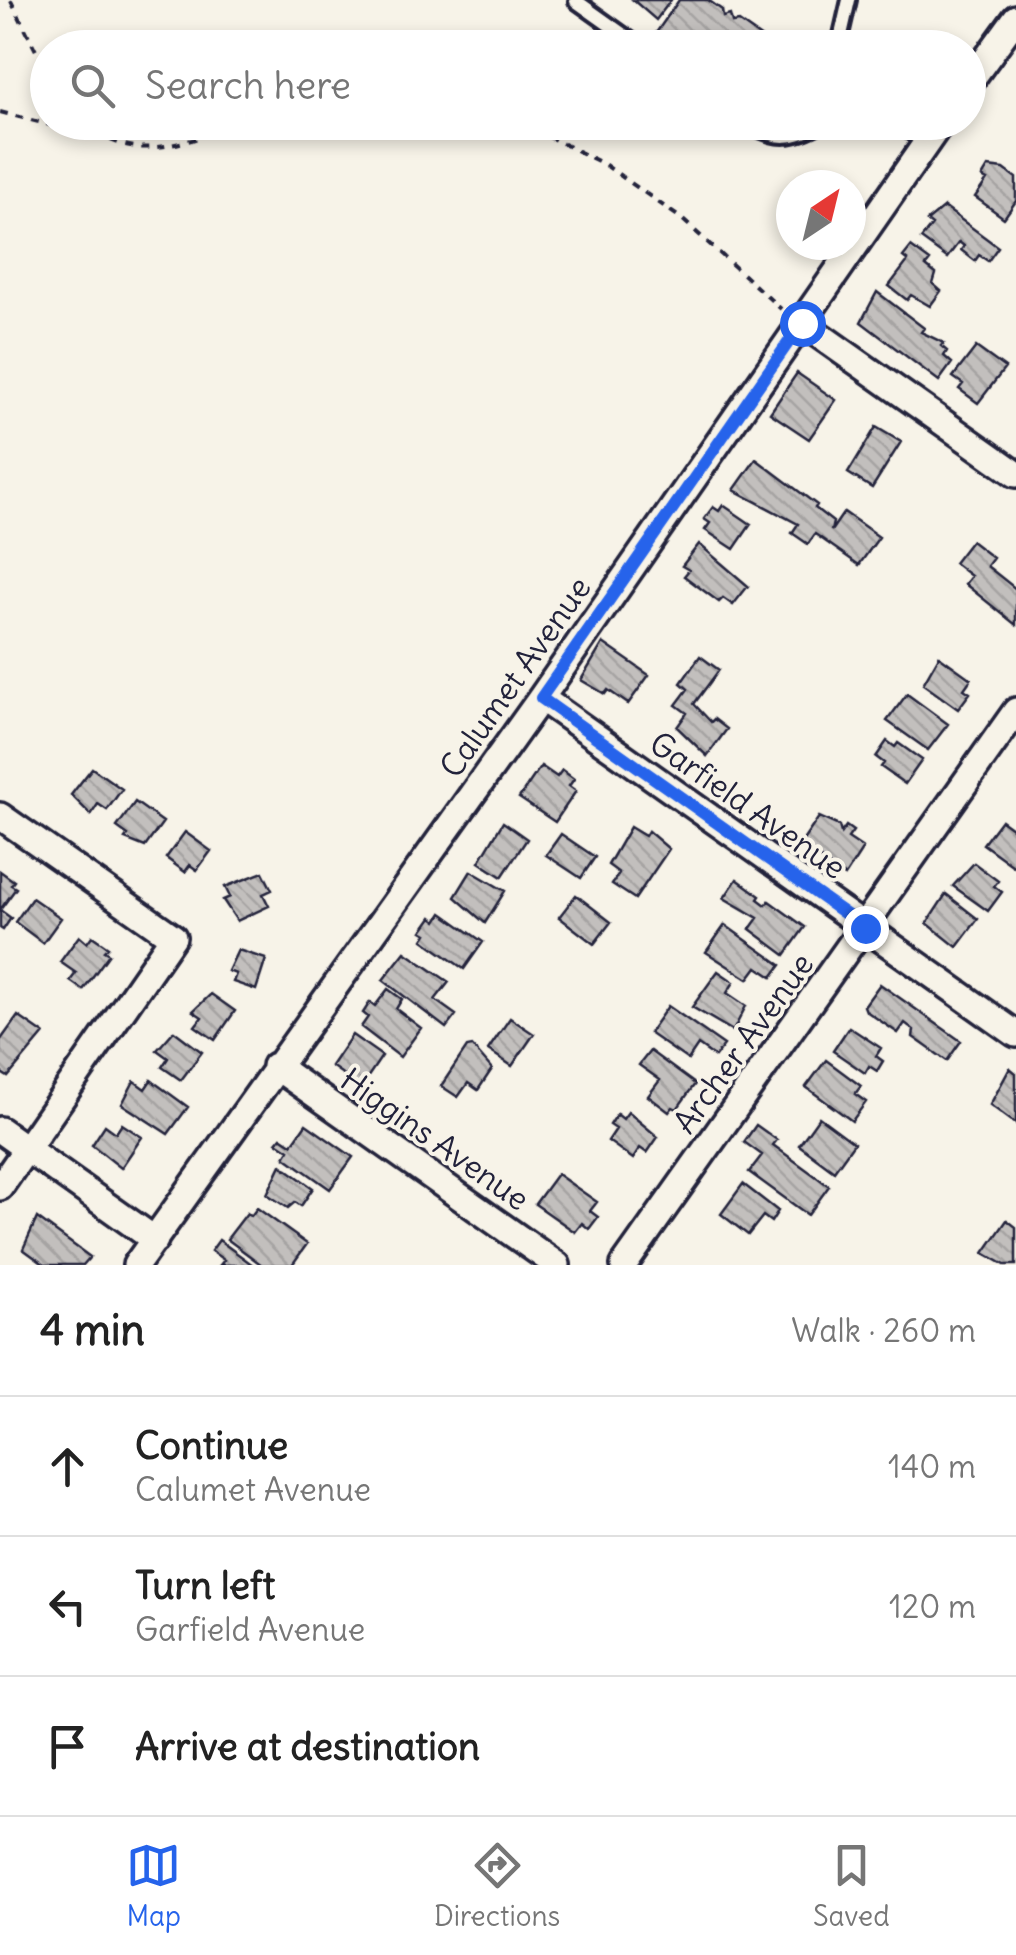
<!DOCTYPE html>
<html lang="en">
<head>
<meta charset="utf-8">
<style>
  :root { --surface:#fff; --page:#f2f2f2; --text:#222; --muted:#767676; --line:#e0e0e0; --accent:#2563eb }
  body { margin:0; font-family:Delius,sans-serif; background:var(--page); color:var(--text) }
  .compass { position:absolute; left:776px; top:170px; width:90px; height:90px; border-radius:50%; background:var(--surface); box-shadow:0 5px 15px #0003; rotate:35deg }
  .stop { position:absolute; width:30px; height:30px; margin:-22px; border:8px solid #2563eb; border-radius:50%; background:#fff }
  .stop.end { background:#2563eb; border-color:#fff; box-shadow:0 2px 10px #0008 }
  .list { margin:0; padding:0; list-style:none }
  h2 { display:flex; justify-content:space-between; align-items:center; height:130px; margin:0; padding:0 40px; font-size:42px }
  h2 small { font-size:32px; font-weight:400; color:var(--muted) }
  .list li { display:grid; grid-template-columns:65px 1fr auto; gap:30px; align-items:center; box-sizing:border-box; height:140px; padding:0 40px; border-top:2px solid var(--line) }
  .list b { display:block; font-size:38px; white-space:nowrap }
  .list p { margin:0; font-size:32px; white-space:nowrap; color:var(--muted) }
  .list em { font-size:32px; font-style:normal; color:var(--muted) }
  .icon { flex:none; width:55px; height:55px; fill:none; stroke:currentColor; stroke-width:2; stroke-linecap:round; stroke-linejoin:round }
  .map { position:relative; flex:none; width:1016px; height:1265px; overflow:hidden }
  .search { position:absolute; background:var(--surface); box-shadow:0 5px 15px #0003; left:30px; right:30px; top:30px; height:110px; display:flex; align-items:center; gap:25px; box-sizing:border-box; padding:0 35px; border-radius:55px; color:var(--muted); font-size:38px }
  .sheet { height:550px; background:var(--surface) }
  nav { display:flex; justify-content:space-around; align-items:center; box-sizing:border-box; height:140px; border-top:2px solid var(--line); background:var(--surface); font-size:28px; color:var(--muted) }
  nav a { display:grid; justify-items:center; gap:5px }
  nav .on { color:var(--accent) }
  .map>svg:first-child { display:block }
  .building { fill:url(#building-back-hatch); stroke:#22223b; stroke-width:2.5 }
  .lines { fill:none; stroke-linecap:round; stroke-linejoin:round }
  .lane-casing { stroke:#22223b; stroke-width:20 }
  .street-casing { stroke:#22223b; stroke-width:32 }
  .path { stroke:#22223b; stroke-width:4; stroke-dasharray:8 8; stroke-linecap:butt }
  .lane { stroke:#f7f3e8; stroke-width:12 }
  .street { stroke:#f7f3e8; stroke-width:25 }
  .route { stroke:#2563eb; stroke-width:12 }
  .labels { text-anchor:middle; dominant-baseline:central; stroke-width:8; stroke-linejoin:round; paint-order:stroke }
  .street-label { font-size:32px; fill:#22223b; stroke:#f7f3e8 }
</style>
</head>
<body>
<div class="map">
<svg width="1016" height="1265" viewBox="0 0 1016 1265">
  <defs>
    <pattern id="building-back-hatch" width="6" height="6" patternUnits="userSpaceOnUse" patternTransform="scale(2.5)"><rect width="6" height="6" fill="#c2bfbd"/><path d="M-1 5l2 2M0 0l6 6M5-1l2 2" fill="none" stroke="#a6a4a3"/></pattern>
  </defs>
  <rect width="100%" height="100%" fill="#f7f3e8"/>
  <filter id="ink" filterUnits="userSpaceOnUse"><feTurbulence type="fractalNoise" baseFrequency=".01" numOctaves="2"/><feDisplacementMap in="SourceGraphic" scale="20" xChannelSelector="R" yChannelSelector="G"/><feConvolveMatrix kernelMatrix="1 2 1 2 8 2 1 2 1" color-interpolation-filters="sRGB"/></filter>
  <g filter="url(#ink)">
    <path class="building" d="M633 0H671L656 20Z
      M679 0H708L722 10 723 17 730 15 732 23 739 22 772 45 677 48 656 33Z
      M988 167 1004 169 1016 178V201L1004 218 975 197 987 180 982 177Z
      M944 207 998 247 988 261 979 255 975 261 961 250 964 246 959 242 947 258 921 239 932 225 927 221Z
      M911 247 930 261 926 266 936 274 933 284 941 291 930 306 911 295 907 300 889 286 908 261 903 257Z
      M877 292 924 328 921 332 944 343 941 346 947 351 944 356 952 363 939 381 861 322Z
      M976 347 1005 368 978 403 959 389 963 384 953 377Z
      M797 373 836 400 809 439 770 413Z
      M876 427 901 442 872 488 848 473Z
      M756 459 817 505 815 508 833 522 831 531 844 512 879 537 859 565 815 534 808 544 792 533 798 524 734 490Z
      M723 505 751 524 734 549 705 530 710 523 704 519 713 507 719 511Z
      M971 541 993 558 987 566 1016 589V625L965 584 971 576 954 563Z
      M699 544 748 586 733 605 723 598 719 602 684 576 689 570 682 566Z
      M603 643 649 675 628 704 608 690 605 694 581 680Z
      M700 656 719 670 694 704 711 722 714 719 727 729 707 756 677 727 687 713 676 705 688 689 681 683Z
      M939 656 971 679 964 689 970 693 958 709 923 684Z
      M907 694 948 724 928 750 887 721Z
      M887 741 895 747 898 743 922 760 905 784 881 767 884 763 876 757Z
      M541 766 557 777 562 770 574 779 569 786 576 791 555 822 519 798Z
      M92 768 122 789 107 810 98 804 91 815 71 795Z
      M135 802 163 822 145 847 125 839 128 835 117 827Z
      M819 817 839 826 841 833 846 826 853 831 848 838 863 848 845 876 800 845Z
      M1001 820 1016 831V868L983 844Z
      M503 822 527 839 502 877 479 862Z
      M630 827 645 836 648 831 669 849 635 899 612 884 619 873 608 865Z
      M185 832 211 851 197 870 190 865 185 872 166 858Z
      M561 834 595 857 581 878 546 855Z
      M974 863 998 881 994 886 1002 892 988 911 953 886Z
      M0 871 14 881 11 885 16 888 0 910 11 918 3 930 0 928Z
      M471 871 505 891 485 923 455 897Z
      M263 872 272 890 263 894 269 906 237 921 223 900 230 897 225 887Z
      M737 879 760 896 758 899 766 905 769 901 805 927 785 955 750 929 758 918 724 898Z
      M946 894 978 919 957 947 927 923Z
      M576 895 611 922 594 944 559 917Z
      M32 898 61 918 43 943 15 922Z
      M442 913 483 942 464 969 423 940 427 934 422 931 432 917 437 921Z
      M725 925 781 965 772 977 757 967 748 979 706 952Z
      M79 936 87 943 92 936 108 947 104 951 109 954 83 990 70 981 76 973 60 962Z
      M238 950 266 959 256 990 233 982 236 974 228 971Z
      M405 952 449 982 435 1000 456 1015 446 1028 383 980Z
      M718 971 734 982 727 993 746 1006 733 1031 692 1007Z
      M880 984 961 1041 947 1061 913 1037 914 1030 905 1023 898 1033 866 1011 864 1006Z
      M388 989 402 999 396 1009 421 1028 400 1057 361 1027 368 1017 363 1013 370 1002 375 1006Z
      M211 994 235 1011 215 1040 195 1026 202 1017 193 1011Z
      M668 1006 724 1045 715 1057 698 1045 688 1060 649 1033Z
      M18 1016 44 1034 8 1077 0 1072V1041Z
      M510 1018 534 1034 512 1066 488 1050Z
      M849 1027 881 1048 876 1056 883 1061 877 1071 869 1066 865 1073 833 1051Z
      M174 1031 202 1052 181 1080 162 1067 168 1058 157 1050Z
      M352 1035 382 1056 361 1087 331 1066Z
      M472 1046 492 1069 478 1090 468 1083 458 1097 441 1086 467 1047Z
      M650 1051 695 1084 677 1109 673 1107 669 1112 648 1096 660 1080 639 1065Z
      M826 1060 861 1086 855 1094 866 1102 852 1121 806 1087Z
      M1010 1068 1016 1073V1124L990 1105Z
      M151 1080 188 1107 168 1134 122 1104 134 1081 145 1089Z
      M628 1112 658 1137 647 1153 640 1148 633 1159 608 1141 616 1129 610 1125 617 1114 623 1119Z
      M819 1117 854 1143 834 1171 799 1145Z
      M122 1124 142 1137 121 1168 92 1145 105 1125 116 1133Z
      M306 1124 353 1157 330 1189 285 1157 289 1150 277 1142 281 1137 292 1144Z
      M756 1125 777 1140 773 1145 829 1186 808 1215 749 1172 762 1155 744 1142Z
      M281 1165 313 1188 301 1206 295 1202 288 1208 267 1194Z
      M557 1174 597 1202 590 1211 598 1217 589 1229 582 1223 575 1232 535 1204Z
      M743 1184 778 1211 771 1222 763 1216 748 1235 721 1214Z
      M257 1208 307 1244 292 1265H262L227 1239 247 1213 251 1216Z
      M37 1218 90 1257 83 1265H45L23 1249Z
      M1007 1220 1016 1227V1265H1005L984 1253Z
      M219 1240 253 1265H220L224 1260 211 1251Z"/>
    <g class="lines">
      <defs>
        <path id="lane" d="M576 1 642 48
          M838 48 849 0
          M747 122C775 142 795 139 824 122
          M896 122 925 143"/>
        <path id="street" d="M968 84 1016 18
          M802 323 1016 474
          M541 698 1016 1034
          M0 816 173 937 0 1187
          M275 1066 557 1265
          M0 1130 155 1240
          M136 1265 541 698 941 122
          M624 1265 1016 711"/>
      </defs>
      <use href="#lane" class="lane-casing"/>
      <use href="#street" class="street-casing"/>
      <path class="path" d="M11 0 48 75
        M0 112 97 137
        M84 122C137 171 191 137 251 122
        M519 122 604 164 682 219 781 309"/>
      <use href="#lane" class="lane"/>
      <use href="#street" class="street"/>
    </g>
  </g>
  <g class="lines" filter="url(#ink)">
    <path class="route" d="M802 323 541 698 865 928"/>
  </g>
  <g class="labels">
    <g class="street-label">
      <text transform="translate(515 677) rotate(-55)">Calumet Avenue</text>
      <text transform="translate(748 805) rotate(35)">Garfield Avenue</text>
      <text transform="translate(743 1043) rotate(-54)">Archer Avenue</text>
      <text transform="translate(435 1139) rotate(35)">Higgins Avenue</text>
    </g>
  </g>
</svg>
<svg class="compass" viewBox="-18 -18 36 36"><path d="M0-13l5 13h-10z" fill="#e53935"/><path d="M0 13l5-13h-10z" fill="#767676"/></svg>
<div class="stop" style="left:802px;top:323px"></div>
<div class="stop end" style="left:865px;top:928px"></div>
<div class="search"><svg class="icon" aria-label="search" viewBox="0 0 24 24"><circle cx="10" cy="10" r="6"/><path d="M15 15l6 6"/></svg>Search here</div>
</div>
<section class="sheet">
<h2>4 min<small>Walk · 260 m</small></h2>
<ul class="list">
<li><svg class="icon" aria-label="ahead" viewBox="0 0 24 24"><path d="M12 20V5M6 11l6-6 6 6"/></svg><div><b>Continue</b><p>Calumet Avenue</p></div><em>140 m</em></li>
<li><svg class="icon" aria-label="left" viewBox="0 0 24 24"><path d="M17 20v-9H6M10 6l-5 5 5 5"/></svg><div><b>Turn left</b><p>Garfield Avenue</p></div><em>120 m</em></li>
<li><svg class="icon" aria-label="arrive" viewBox="0 0 24 24"><path d="M6 21V4h12l-3 4 3 4H6"/></svg><div><b>Arrive at destination</b></div></li>
</ul>
</section>
<nav>
<a class="on"><svg class="icon" aria-label="map" viewBox="0 0 24 24"><path d="M3 6l6-2 6 2 6-2v14l-6 2-6-2-6 2zM9 4v14M15 6v14"/></svg>Map</a>
<a><svg class="icon" aria-label="directions" viewBox="0 0 24 24"><path d="M12 3l9 9-9 9-9-9zM9 14v-3h6M13 9l2 2-2 2"/></svg>Directions</a>
<a><svg class="icon" aria-label="saved" viewBox="0 0 24 24"><path d="M7 4h10v16l-5-4-5 4z"/></svg>Saved</a>
</nav>
</body>
</html>
